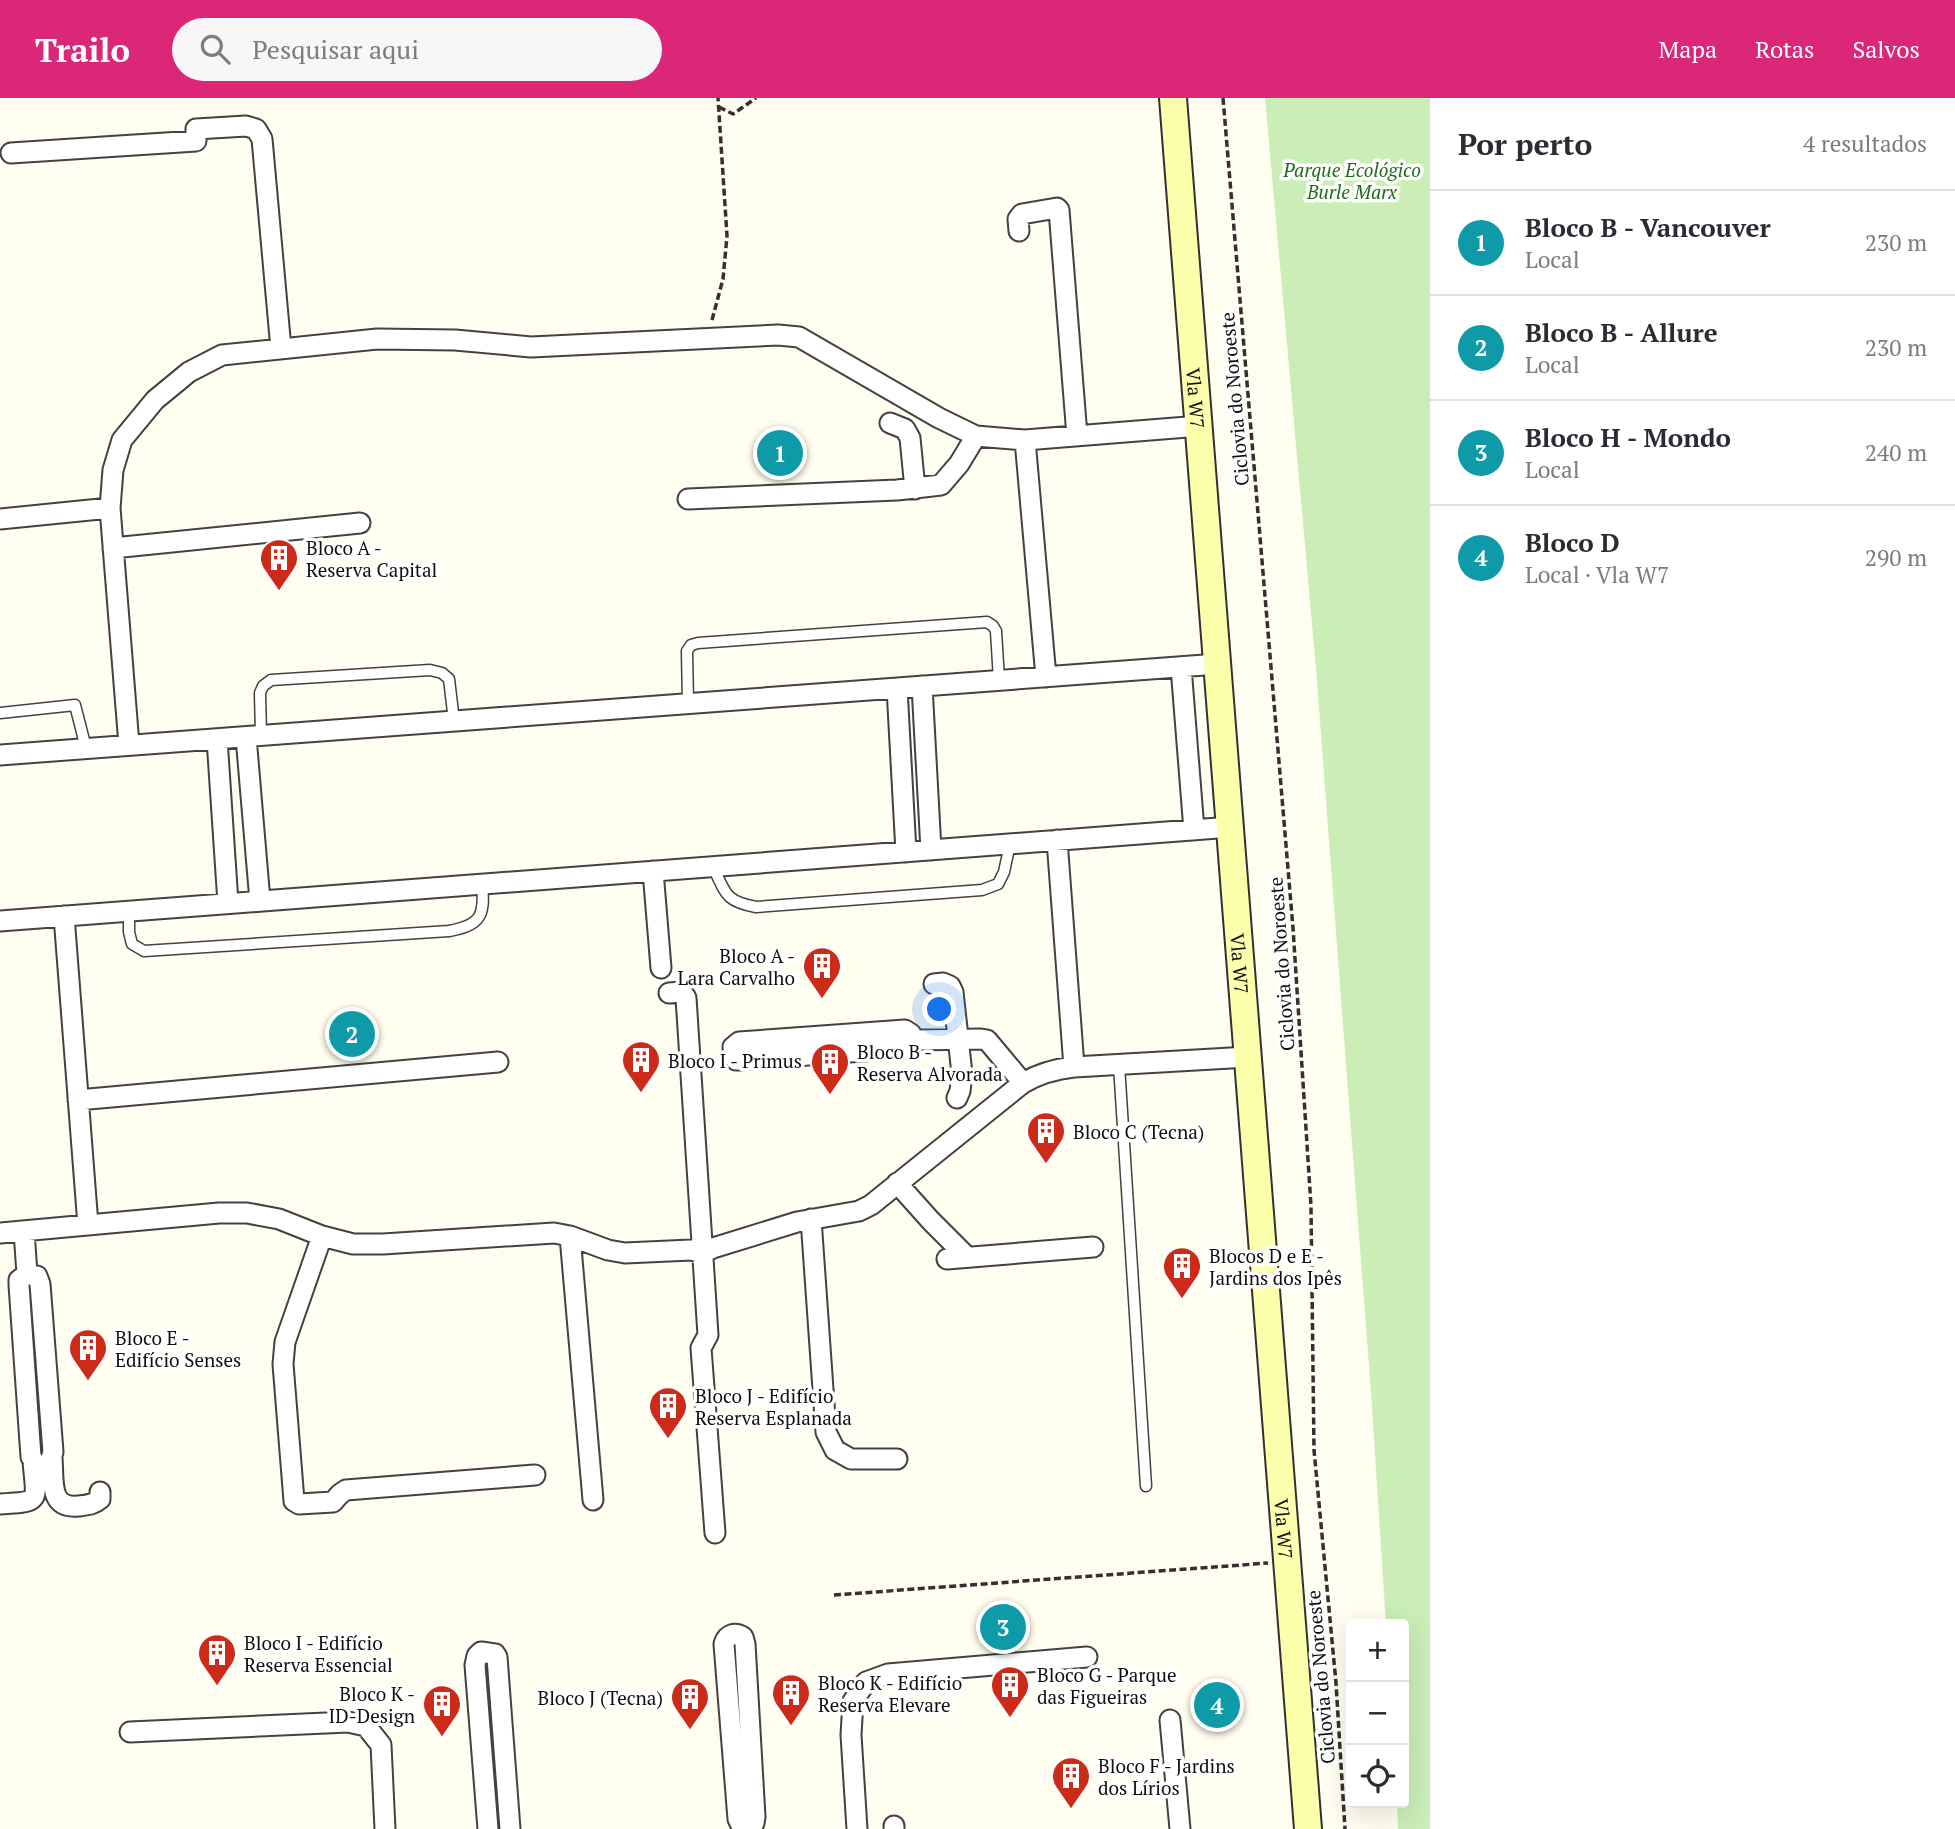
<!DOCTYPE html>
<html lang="pt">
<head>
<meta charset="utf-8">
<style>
  :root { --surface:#fff; --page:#f7f7f7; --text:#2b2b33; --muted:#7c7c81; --line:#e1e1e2; --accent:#db2777 }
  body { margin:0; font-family:"PT Serif",serif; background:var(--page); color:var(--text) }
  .controls { position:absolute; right:21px; bottom:21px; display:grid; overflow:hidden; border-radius:7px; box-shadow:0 7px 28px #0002 }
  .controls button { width:63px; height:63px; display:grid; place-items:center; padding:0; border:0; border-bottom:2px solid var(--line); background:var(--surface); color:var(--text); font:35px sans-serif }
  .you { position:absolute; left:940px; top:912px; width:24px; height:24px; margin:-18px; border:5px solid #fff; border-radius:50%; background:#1a73e8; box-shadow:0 0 0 10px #1a73e833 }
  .badge { display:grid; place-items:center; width:46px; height:46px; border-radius:50%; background:var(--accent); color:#fff; font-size:23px; font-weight:700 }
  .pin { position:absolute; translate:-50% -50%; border:4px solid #fff; box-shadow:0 2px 7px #0006 }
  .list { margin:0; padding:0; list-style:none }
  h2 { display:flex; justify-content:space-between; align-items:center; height:91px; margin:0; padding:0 28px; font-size:30px }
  h2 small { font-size:23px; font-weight:400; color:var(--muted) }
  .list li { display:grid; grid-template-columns:46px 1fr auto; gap:21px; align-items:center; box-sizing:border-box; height:105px; padding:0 28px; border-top:2px solid var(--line) }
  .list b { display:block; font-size:26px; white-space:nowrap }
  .list p { margin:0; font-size:23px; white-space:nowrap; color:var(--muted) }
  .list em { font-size:23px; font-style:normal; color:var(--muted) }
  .icon { flex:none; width:38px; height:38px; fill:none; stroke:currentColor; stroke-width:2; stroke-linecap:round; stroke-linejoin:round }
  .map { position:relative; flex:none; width:1430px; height:1731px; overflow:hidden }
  header { display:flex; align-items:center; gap:42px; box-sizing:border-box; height:98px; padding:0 35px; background:var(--accent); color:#fff }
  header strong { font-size:33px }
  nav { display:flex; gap:38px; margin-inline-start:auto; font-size:24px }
  .search { width:490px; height:63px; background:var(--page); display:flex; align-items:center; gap:18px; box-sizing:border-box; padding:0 24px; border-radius:38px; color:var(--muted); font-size:26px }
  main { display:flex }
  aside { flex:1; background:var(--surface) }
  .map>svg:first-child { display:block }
  .green { fill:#caeeb6 }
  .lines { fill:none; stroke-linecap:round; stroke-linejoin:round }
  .lane-casing { stroke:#424242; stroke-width:13 }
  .street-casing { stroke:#424242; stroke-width:23 }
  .secondary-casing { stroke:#313131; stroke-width:30 }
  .path { stroke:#313131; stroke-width:3.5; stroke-dasharray:7 3.5; stroke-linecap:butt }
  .lane { stroke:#fff; stroke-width:10 }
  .street { stroke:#fff; stroke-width:19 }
  .secondary { stroke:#fcffab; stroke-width:26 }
  .labels { text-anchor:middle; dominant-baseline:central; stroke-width:7; stroke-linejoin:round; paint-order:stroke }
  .park-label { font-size:19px; font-style:italic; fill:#1d6d18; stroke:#fff }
  .street-label { font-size:19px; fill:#0f0f0f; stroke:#fff }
  .poi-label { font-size:19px; fill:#0f0f0f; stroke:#fff; text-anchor:start }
</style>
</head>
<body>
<header>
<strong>Trailo</strong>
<div class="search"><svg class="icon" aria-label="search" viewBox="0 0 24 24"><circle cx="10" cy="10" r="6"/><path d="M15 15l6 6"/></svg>Pesquisar aqui</div>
<nav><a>Mapa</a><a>Rotas</a><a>Salvos</a></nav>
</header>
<main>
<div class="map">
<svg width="1430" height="1731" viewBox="0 0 1430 1731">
  <rect width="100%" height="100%" fill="#fffef0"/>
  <path class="green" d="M1265 0H1430V1731H1398L1397 1705H1404V1526H1386L1371 1295 1316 571Z"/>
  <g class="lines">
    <defs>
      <path id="lane" d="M688 605 687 553 691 547 698 545 987 524 993 528 996 533 999 582
        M0 615 75 607 86 650
        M261 637 260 595 263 588 271 582 430 572 442 575 449 581 454 623
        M713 769C726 795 724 803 756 809L982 792 998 786 1004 774 1010 746
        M129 813V834L132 846 144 853 449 833C481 827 485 818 482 786
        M1119 967 1146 1388"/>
      <path id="street" d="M11 55 196 43V31L246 28 256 31 262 41 281 251
        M1019 133 1018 121 1022 116 1057 110 1059 112 1077 338
        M890 325 905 331 910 340 915 391
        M1025 342 1046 579
        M688 401 897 392 941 387 959 366 976 338
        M0 421 110 410
        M113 450 360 425
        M1181 569 1194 732
        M922 588 931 752
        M897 590 906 754
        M246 639 260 803
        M217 641 228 805
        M129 647 110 410 113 372 122 342 155 302 189 274 222 257 377 241 455 242 531 249 778 237 799 239 939 320 976 338 1025 342 1200 328
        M0 657 1218 566
        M1057 742 1074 969
        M653 773 661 870
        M64 818 88 1127
        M0 823 1231 729
        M934 886 943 885 950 888 953 894 962 976 960 993 957 1000
        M669 895 682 894 686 900 708 1237 701 1250 715 1435
        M913 942 911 936 905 932 739 944 733 949 734 959 736 962H740L904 950 909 949 913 942 981 941 987 942 1023 985
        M78 1002 498 964
        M897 1085 931 1123 967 1159
        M811 1121 826 1334 835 1352 851 1361H897
        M24 1133 27 1176
        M0 1135 219 1115H247L279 1121 322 1138 353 1146H383L554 1135 570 1138 608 1152 625 1155 691 1152 703 1155 713 1150 797 1124 859 1113 871 1107 1023 985C1040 975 1055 971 1074 969L1248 959
        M322 1138 285 1244 283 1266 294 1403 299 1406 333 1404 340 1396 346 1392 535 1377
        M570 1138 593 1402
        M947 1161 1093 1149
        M27 1176 37 1178 40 1186 53 1354 50 1364 43 1368 36 1366 31 1359 19 1187V1182Z
        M52 1360C54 1381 48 1411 78 1408 87 1407 93 1407 100 1401V1394
        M0 1406C43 1404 36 1403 33 1363
        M1170 1622 1180 1731
        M130 1634 348 1624 366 1628 381 1647 385 1731
        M748 1728 741 1727 738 1721 724 1546C727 1536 735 1534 743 1539L745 1546 755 1719 754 1725 748 1728V1731
        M894 1728V1731
        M488 1731 475 1567 477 1558 481 1554 495 1556 497 1559 510 1731
        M857 1731 851 1637 853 1603 866 1584 888 1576 1087 1559"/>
      <g id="secondary">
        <path id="s1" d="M1173 0 1308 1731"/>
      </g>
    </defs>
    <use href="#lane" class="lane-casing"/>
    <use href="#street" class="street-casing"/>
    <use href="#secondary" class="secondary-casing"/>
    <path class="path" d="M1223 0 1293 830 1311 1108 1314 1352 1336 1585 1345 1731
      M719 9 733 16 756 0
      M712 222 723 181 727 138 718 0
      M834 1497 1268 1465"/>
    <use href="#lane" class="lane"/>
    <use href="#street" class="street"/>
    <use href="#secondary" class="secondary"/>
  </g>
  <defs>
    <symbol id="building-pin" viewBox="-11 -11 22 30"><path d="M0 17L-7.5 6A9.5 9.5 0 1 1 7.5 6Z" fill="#cc2b19" stroke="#fff"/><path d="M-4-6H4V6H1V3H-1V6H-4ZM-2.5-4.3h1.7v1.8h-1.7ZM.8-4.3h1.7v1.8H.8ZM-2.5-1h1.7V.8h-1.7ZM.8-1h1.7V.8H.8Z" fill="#fff"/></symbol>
  </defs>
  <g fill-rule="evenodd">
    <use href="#building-pin" x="257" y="438" width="44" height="60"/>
    <use href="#building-pin" x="800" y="846" width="44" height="60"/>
    <use href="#building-pin" x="619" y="940" width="44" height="60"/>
    <use href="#building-pin" x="808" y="942" width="44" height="60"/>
    <use href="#building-pin" x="1024" y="1011" width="44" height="60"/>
    <use href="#building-pin" x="1160" y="1146" width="44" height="60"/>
    <use href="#building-pin" x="66" y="1228" width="44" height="60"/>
    <use href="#building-pin" x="646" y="1286" width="44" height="60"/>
    <use href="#building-pin" x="195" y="1533" width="44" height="60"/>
    <use href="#building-pin" x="988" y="1565" width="44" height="60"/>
    <use href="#building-pin" x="769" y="1573" width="44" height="60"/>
    <use href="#building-pin" x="668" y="1577" width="44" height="60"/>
    <use href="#building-pin" x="420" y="1584" width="44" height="60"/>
    <use href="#building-pin" x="1049" y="1656" width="44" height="60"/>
  </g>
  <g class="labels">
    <g class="park-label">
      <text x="1352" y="71">Parque Ecológico<tspan x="1352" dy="22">Burle Marx</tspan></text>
    </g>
    <g class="street-label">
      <text stroke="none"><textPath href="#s1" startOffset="301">Vla W7</textPath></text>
      <text transform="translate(1234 301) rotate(-95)">Ciclovia do Noroeste</text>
      <text stroke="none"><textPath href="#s1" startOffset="868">Vla W7</textPath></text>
      <text transform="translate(1281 866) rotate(-94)">Ciclovia do Noroeste</text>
      <text stroke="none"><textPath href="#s1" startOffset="1435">Vla W7</textPath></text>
      <text transform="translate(1320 1579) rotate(-95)">Ciclovia do Noroeste</text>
    </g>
    <g class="poi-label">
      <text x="306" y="449">Bloco A -<tspan x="306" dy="22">Reserva Capital</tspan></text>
      <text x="795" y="857" text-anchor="end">Bloco A -<tspan x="795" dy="22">Lara Carvalho</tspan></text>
      <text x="857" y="953">Bloco B -<tspan x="857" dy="22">Reserva Alvorada</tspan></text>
      <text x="668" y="962">Bloco I - Primus</text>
      <text x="1073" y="1033">Bloco C (Tecna)</text>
      <text x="1209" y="1157">Blocos D e E -<tspan x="1209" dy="22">Jardins dos Ipês</tspan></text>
      <text x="115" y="1239">Bloco E -<tspan x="115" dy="22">Edifício Senses</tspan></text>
      <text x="695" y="1297">Bloco J - Edifício<tspan x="695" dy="22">Reserva Esplanada</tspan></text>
      <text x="244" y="1544">Bloco I - Edifício<tspan x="244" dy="22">Reserva Essencial</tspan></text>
      <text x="1037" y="1576">Bloco G - Parque<tspan x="1037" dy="22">das Figueiras</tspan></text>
      <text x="818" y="1584">Bloco K - Edifício<tspan x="818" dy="22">Reserva Elevare</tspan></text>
      <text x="415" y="1595" text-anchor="end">Bloco K -<tspan x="415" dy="22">ID-Design</tspan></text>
      <text x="663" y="1599" text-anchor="end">Bloco J (Tecna)</text>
      <text x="1098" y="1667">Bloco F - Jardins<tspan x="1098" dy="22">dos Lírios</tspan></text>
    </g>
  </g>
</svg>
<div class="controls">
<button>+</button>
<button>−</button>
<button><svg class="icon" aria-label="locate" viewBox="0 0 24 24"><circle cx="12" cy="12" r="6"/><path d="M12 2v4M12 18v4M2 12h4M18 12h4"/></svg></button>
</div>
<div class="you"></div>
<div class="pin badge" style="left:780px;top:355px;background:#0f9aa8">1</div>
<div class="pin badge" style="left:352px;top:936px;background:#0f9aa8">2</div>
<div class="pin badge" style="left:1003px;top:1529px;background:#0f9aa8">3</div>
<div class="pin badge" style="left:1217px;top:1607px;background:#0f9aa8">4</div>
</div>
<aside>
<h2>Por perto<small>4 resultados</small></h2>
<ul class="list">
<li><span class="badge" style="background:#0f9aa8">1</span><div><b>Bloco B - Vancouver</b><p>Local</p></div><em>230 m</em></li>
<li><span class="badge" style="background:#0f9aa8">2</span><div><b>Bloco B - Allure</b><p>Local</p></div><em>230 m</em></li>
<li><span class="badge" style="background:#0f9aa8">3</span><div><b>Bloco H - Mondo</b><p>Local</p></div><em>240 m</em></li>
<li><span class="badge" style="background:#0f9aa8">4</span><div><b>Bloco D</b><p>Local · Vla W7</p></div><em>290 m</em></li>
</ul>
</aside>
</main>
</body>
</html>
